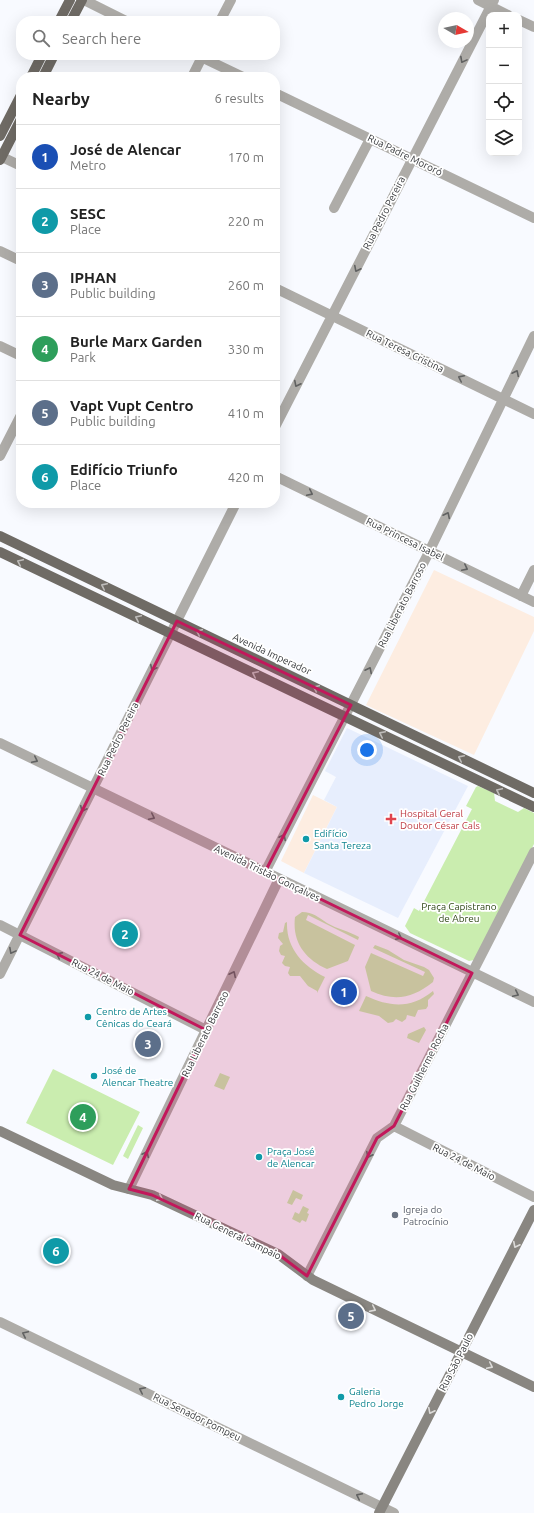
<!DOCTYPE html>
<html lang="en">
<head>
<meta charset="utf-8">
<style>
  :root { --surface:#fff; --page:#f6f6f6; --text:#222; --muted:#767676; --line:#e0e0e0; --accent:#111827 }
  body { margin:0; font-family:Ubuntu,sans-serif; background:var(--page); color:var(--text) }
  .controls { position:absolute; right:12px; top:12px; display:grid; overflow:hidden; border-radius:8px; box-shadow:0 4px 16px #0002 }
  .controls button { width:36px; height:36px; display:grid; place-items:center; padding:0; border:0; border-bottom:1px solid var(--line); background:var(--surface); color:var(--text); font:20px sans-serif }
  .compass { position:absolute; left:438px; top:12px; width:36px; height:36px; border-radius:50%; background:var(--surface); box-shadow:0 4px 16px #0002; rotate:99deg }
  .you { position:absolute; left:367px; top:750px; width:14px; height:14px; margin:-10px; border:3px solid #fff; border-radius:50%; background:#1a73e8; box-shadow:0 0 0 6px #1a73e833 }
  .badge { display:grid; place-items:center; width:26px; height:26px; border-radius:50%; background:var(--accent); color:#fff; font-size:13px; font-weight:700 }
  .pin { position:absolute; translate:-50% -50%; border:2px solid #fff; box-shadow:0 1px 4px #0006 }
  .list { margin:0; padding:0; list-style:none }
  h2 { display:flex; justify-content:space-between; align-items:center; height:52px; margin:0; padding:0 16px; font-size:17px }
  h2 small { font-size:13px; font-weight:400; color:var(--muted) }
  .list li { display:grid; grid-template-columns:26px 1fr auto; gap:12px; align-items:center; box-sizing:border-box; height:64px; padding:0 16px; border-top:1px solid var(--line) }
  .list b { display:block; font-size:15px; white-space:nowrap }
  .list p { margin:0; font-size:13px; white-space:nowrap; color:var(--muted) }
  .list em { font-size:13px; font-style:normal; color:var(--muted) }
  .icon { flex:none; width:22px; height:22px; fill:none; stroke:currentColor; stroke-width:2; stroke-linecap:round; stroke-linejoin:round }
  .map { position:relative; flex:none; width:534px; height:1513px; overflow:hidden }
  .search { position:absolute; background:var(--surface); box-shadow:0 4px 16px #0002; left:16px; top:16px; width:264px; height:44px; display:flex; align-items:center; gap:10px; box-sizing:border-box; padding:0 14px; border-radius:16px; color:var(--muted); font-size:15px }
  .panel { position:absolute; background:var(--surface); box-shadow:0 4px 16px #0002; left:16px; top:72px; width:264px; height:436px; border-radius:16px }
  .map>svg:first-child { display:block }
  .commercial { fill:#fdede1 }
  .built { fill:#e7eefd }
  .green { fill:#caedaf }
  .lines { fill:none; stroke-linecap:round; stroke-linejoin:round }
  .minor { stroke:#aeaca8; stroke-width:10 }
  .tertiary { stroke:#aeaca8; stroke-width:10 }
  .secondary { stroke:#898681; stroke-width:10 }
  .primary { stroke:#6f6b65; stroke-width:10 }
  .oneway { stroke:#606161 }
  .oneway2 { stroke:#bebcba }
  .oneway3 { stroke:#dcdbd9 }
  .marked { fill:#c2185b; fill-opacity:0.2; stroke:#c2185b; stroke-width:3; stroke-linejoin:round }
  .health-dot { fill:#e0444e; stroke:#fff; stroke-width:1.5 }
  .culture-dot { fill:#0f9aa8; stroke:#fff; stroke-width:1.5 }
  .worship-dot { fill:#6b7280; stroke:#fff; stroke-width:1.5 }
  .labels { text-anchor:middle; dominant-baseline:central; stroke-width:3.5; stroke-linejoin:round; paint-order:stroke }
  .street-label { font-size:10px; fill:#36383b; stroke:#fff }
  .health-label { font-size:10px; fill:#be3a42; stroke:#fff; text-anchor:start }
  .culture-label { font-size:10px; fill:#0d838f; stroke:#fff; text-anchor:start }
  .park-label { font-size:10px; fill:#2d4514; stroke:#fff }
  .worship-label { font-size:10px; fill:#5b616d; stroke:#fff; text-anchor:start }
</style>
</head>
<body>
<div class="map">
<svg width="534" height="1513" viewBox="0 0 534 1513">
  <rect width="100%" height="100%" fill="#f8faff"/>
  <path class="commercial" d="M434 570 534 617V631L474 755 366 705Z
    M313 795 337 807 304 873 281 861Z"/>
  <path class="built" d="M347 728 468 786 398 918 304 873 337 807 324 800 336 777 325 771Z"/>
  <path class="green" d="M478 786 494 793 495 801 518 812 524 808 534 813V844L477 956 474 960 469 961 410 933 405 926 414 908 419 911 472 809 466 806 476 787Z
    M302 912C313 912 318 917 327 923 337 929 349 931 359 937L358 940 308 915 306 920 355 945 348 961 327 969C305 959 292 942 295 917Z
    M287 922C286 948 303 966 325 977L317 993V991L308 986 300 976H290L288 973 290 967 285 966 282 963 285 956 281 955 279 951 280 946 283 944 278 938 279 933 283 932 285 923Z
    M375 945 388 950 404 960 424 967 429 970 434 978 433 982C413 998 395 1002 371 991L365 967 371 953 423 976 425 972 373 948Z
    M433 991 434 994 428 1000V1006L426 1009 418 1010 415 1017 407 1015 406 1019 402 1022 396 1019 393 1022 388 1023 379 1016 359 1011 366 996C390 1007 411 1009 433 991Z
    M424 1027 426 1030 419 1043 407 1038 408 1034Z
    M53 1069 140 1112 113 1165 26 1123Z
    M220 1073 230 1077 224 1090 214 1086Z
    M138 1125 143 1128 128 1159 123 1156Z
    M293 1190 303 1195 301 1200 296 1198 292 1205 287 1203Z
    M303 1206 309 1209 307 1213 309 1214 306 1222 302 1220 300 1223 292 1219 295 1212 299 1214Z"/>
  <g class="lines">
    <path class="minor" d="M478 0 508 15
      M519 20 534 27
      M220 21 231 0
      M192 77 203 55
      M0 156 21 166
      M334 208 370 139
      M0 251 21 261
      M275 288 534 414
      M0 346 21 356
      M275 427 494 0
      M0 456 21 415
      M275 476 534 602
      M521 596 534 570
      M265 872 427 556 534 336
      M0 925 206 1030
      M0 974 236 503
      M394 1126 534 1197
      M129 1189 279 879
      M307 1276 377 1138 394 1126 534 852
      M0 1322 394 1513"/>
    <path class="tertiary" d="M84 0 126 21
      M197 55 243 77
      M275 93 534 218
      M0 743 534 1002"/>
    <path class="secondary" d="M0 1131 113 1185 152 1195 278 1254 313 1280 534 1387
      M379 1513 534 1210"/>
    <path class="primary" d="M59 21 70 0
      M71 21 82 0
      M31 77 42 55
      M43 77 54 55
      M0 136 21 95
      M0 160 21 119
      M0 536 534 793
      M0 552 534 807"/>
  </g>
  <defs><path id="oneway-chevron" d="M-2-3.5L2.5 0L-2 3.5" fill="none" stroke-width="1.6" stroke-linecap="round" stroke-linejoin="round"/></defs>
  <g class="oneway">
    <use href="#oneway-chevron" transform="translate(463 60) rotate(118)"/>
    <use href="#oneway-chevron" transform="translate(357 269) rotate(117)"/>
    <use href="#oneway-chevron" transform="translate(516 373) rotate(-64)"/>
    <use href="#oneway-chevron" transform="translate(461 378) rotate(-154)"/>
    <use href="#oneway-chevron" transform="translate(297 384) rotate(117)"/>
    <use href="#oneway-chevron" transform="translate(310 493) rotate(26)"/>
    <use href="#oneway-chevron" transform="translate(447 515) rotate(-64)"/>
    <use href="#oneway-chevron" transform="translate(465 568) rotate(27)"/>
    <use href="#oneway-chevron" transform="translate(153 668) rotate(116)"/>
    <use href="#oneway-chevron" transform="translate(369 670) rotate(-63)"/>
    <use href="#oneway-chevron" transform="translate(35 760) rotate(26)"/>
    <use href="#oneway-chevron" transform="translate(83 809) rotate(116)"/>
    <use href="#oneway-chevron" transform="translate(152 817) rotate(26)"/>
    <use href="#oneway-chevron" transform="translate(283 837) rotate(-63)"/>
    <use href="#oneway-chevron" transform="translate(399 937) rotate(27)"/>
    <use href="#oneway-chevron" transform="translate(12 951) rotate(118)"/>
    <use href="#oneway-chevron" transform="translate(59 955) rotate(-154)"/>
    <use href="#oneway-chevron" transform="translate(233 974) rotate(-64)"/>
    <use href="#oneway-chevron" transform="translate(516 994) rotate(25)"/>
    <use href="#oneway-chevron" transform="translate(146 1154) rotate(-64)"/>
    <use href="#oneway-chevron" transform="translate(369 1155) rotate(117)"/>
    <use href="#oneway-chevron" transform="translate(25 1334) rotate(-155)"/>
    <use href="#oneway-chevron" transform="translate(142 1390) rotate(-154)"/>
    <use href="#oneway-chevron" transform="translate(359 1496) rotate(-154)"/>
  </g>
  <g class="oneway2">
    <use href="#oneway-chevron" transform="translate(20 562) rotate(-155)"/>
    <use href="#oneway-chevron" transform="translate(104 586) rotate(-154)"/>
    <use href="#oneway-chevron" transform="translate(138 618) rotate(-155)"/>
    <use href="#oneway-chevron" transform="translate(199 632) rotate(-155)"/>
    <use href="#oneway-chevron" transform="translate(255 674) rotate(-154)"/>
    <use href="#oneway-chevron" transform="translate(316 688) rotate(-155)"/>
    <use href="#oneway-chevron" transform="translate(382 734) rotate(-154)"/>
    <use href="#oneway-chevron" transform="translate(461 758) rotate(-154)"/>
    <use href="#oneway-chevron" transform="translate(499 791) rotate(-155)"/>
  </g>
  <g class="oneway3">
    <use href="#oneway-chevron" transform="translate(160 1198) rotate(25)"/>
    <use href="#oneway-chevron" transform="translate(516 1245) rotate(117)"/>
    <use href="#oneway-chevron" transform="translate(373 1309) rotate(26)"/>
    <use href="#oneway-chevron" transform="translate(490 1366) rotate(26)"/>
    <use href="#oneway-chevron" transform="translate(431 1411) rotate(117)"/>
  </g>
  <path class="marked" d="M177 621 351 705 265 872 472 973 394 1126 377 1138 307 1276 278 1254 152 1195 129 1189 206 1030 20 935Z"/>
  <path class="health-dot" d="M389 813h4v4h4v4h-4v4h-4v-4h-4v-4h4z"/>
  <g class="culture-dot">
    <circle cx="306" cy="839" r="4"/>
    <circle cx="88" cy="1017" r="4"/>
    <circle cx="94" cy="1076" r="4"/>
    <circle cx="259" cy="1157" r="4"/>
    <circle cx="341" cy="1397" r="4"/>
  </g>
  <circle class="worship-dot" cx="395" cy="1215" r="4"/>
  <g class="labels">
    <g class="street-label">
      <text transform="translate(405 155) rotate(26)">Rua Padre Mororó</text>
      <text transform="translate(384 213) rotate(-63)">Rua Pedro Pereira</text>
      <text transform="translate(405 351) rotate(26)">Rua Teresa Cristina</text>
      <text transform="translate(405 539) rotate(26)">Rua Princesa Isabel</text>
      <text transform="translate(402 605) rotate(-63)">Rua Liberato Barroso</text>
      <text transform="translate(272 654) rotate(25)">Avenida Imperador</text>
      <text transform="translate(118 739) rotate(-64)">Rua Pedro Pereira</text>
      <text transform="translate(267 873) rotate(26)">Avenida Tristão Gonçalves</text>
      <text transform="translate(103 977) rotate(27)">Rua 24 de Maio</text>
      <text transform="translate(205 1034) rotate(-64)">Rua Liberato Barroso</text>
      <text transform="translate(424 1067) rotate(-63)">Rua Guilherme Rocha</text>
      <text transform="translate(464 1162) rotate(27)">Rua 24 de Maio</text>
      <text transform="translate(238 1236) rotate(26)">Rua General Sampaio</text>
      <text transform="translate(456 1362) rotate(-63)">Rua São Paulo</text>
      <text transform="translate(197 1417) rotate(26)">Rua Senador Pompeu</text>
    </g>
    <g class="health-label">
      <text x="400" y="813">Hospital Geral<tspan x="400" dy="12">Doutor César Cals</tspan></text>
    </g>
    <g class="culture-label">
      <text x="314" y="833">Edifício<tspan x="314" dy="12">Santa Tereza</tspan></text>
      <text x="96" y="1011">Centro de Artes<tspan x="96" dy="12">Cênicas do Ceará</tspan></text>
      <text x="102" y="1070">José de<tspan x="102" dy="12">Alencar Theatre</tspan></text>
      <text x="267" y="1151">Praça José<tspan x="267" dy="12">de Alencar</tspan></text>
      <text x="349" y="1391">Galeria<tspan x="349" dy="12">Pedro Jorge</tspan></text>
    </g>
    <g class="park-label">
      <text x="459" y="906">Praça Capistrano<tspan x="459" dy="12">de Abreu</tspan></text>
    </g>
    <g class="worship-label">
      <text x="403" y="1209">Igreja do<tspan x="403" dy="12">Patrocínio</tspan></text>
    </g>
  </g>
</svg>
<div class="controls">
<button>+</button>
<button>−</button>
<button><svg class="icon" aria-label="locate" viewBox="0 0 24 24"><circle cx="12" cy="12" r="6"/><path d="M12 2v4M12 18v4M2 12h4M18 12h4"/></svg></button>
<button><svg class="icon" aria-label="layers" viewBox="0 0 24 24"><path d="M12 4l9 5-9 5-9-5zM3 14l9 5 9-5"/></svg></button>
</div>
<svg class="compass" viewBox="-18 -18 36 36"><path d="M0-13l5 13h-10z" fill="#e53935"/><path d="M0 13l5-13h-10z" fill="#767676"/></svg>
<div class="you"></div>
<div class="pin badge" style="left:344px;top:992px;background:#1a4fb4">1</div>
<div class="pin badge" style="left:125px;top:934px;background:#0f9aa8">2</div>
<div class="pin badge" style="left:148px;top:1044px;background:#5c6f8a">3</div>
<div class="pin badge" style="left:83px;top:1117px;background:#2e9e5b">4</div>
<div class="pin badge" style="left:351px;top:1316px;background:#5c6f8a">5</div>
<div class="pin badge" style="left:56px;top:1251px;background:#0f9aa8">6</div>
<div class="search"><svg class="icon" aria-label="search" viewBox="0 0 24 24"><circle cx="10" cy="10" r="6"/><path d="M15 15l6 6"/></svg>Search here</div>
<section class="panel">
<h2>Nearby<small>6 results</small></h2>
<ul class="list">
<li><span class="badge" style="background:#1a4fb4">1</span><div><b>José de Alencar</b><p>Metro</p></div><em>170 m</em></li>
<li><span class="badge" style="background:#0f9aa8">2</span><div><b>SESC</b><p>Place</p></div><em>220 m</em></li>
<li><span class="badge" style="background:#5c6f8a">3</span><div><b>IPHAN</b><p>Public building</p></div><em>260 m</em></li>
<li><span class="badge" style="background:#2e9e5b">4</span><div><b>Burle Marx Garden</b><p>Park</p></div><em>330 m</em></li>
<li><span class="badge" style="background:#5c6f8a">5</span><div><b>Vapt Vupt Centro</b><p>Public building</p></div><em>410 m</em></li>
<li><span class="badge" style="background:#0f9aa8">6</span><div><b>Edifício Triunfo</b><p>Place</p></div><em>420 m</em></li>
</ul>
</section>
</div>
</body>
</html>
